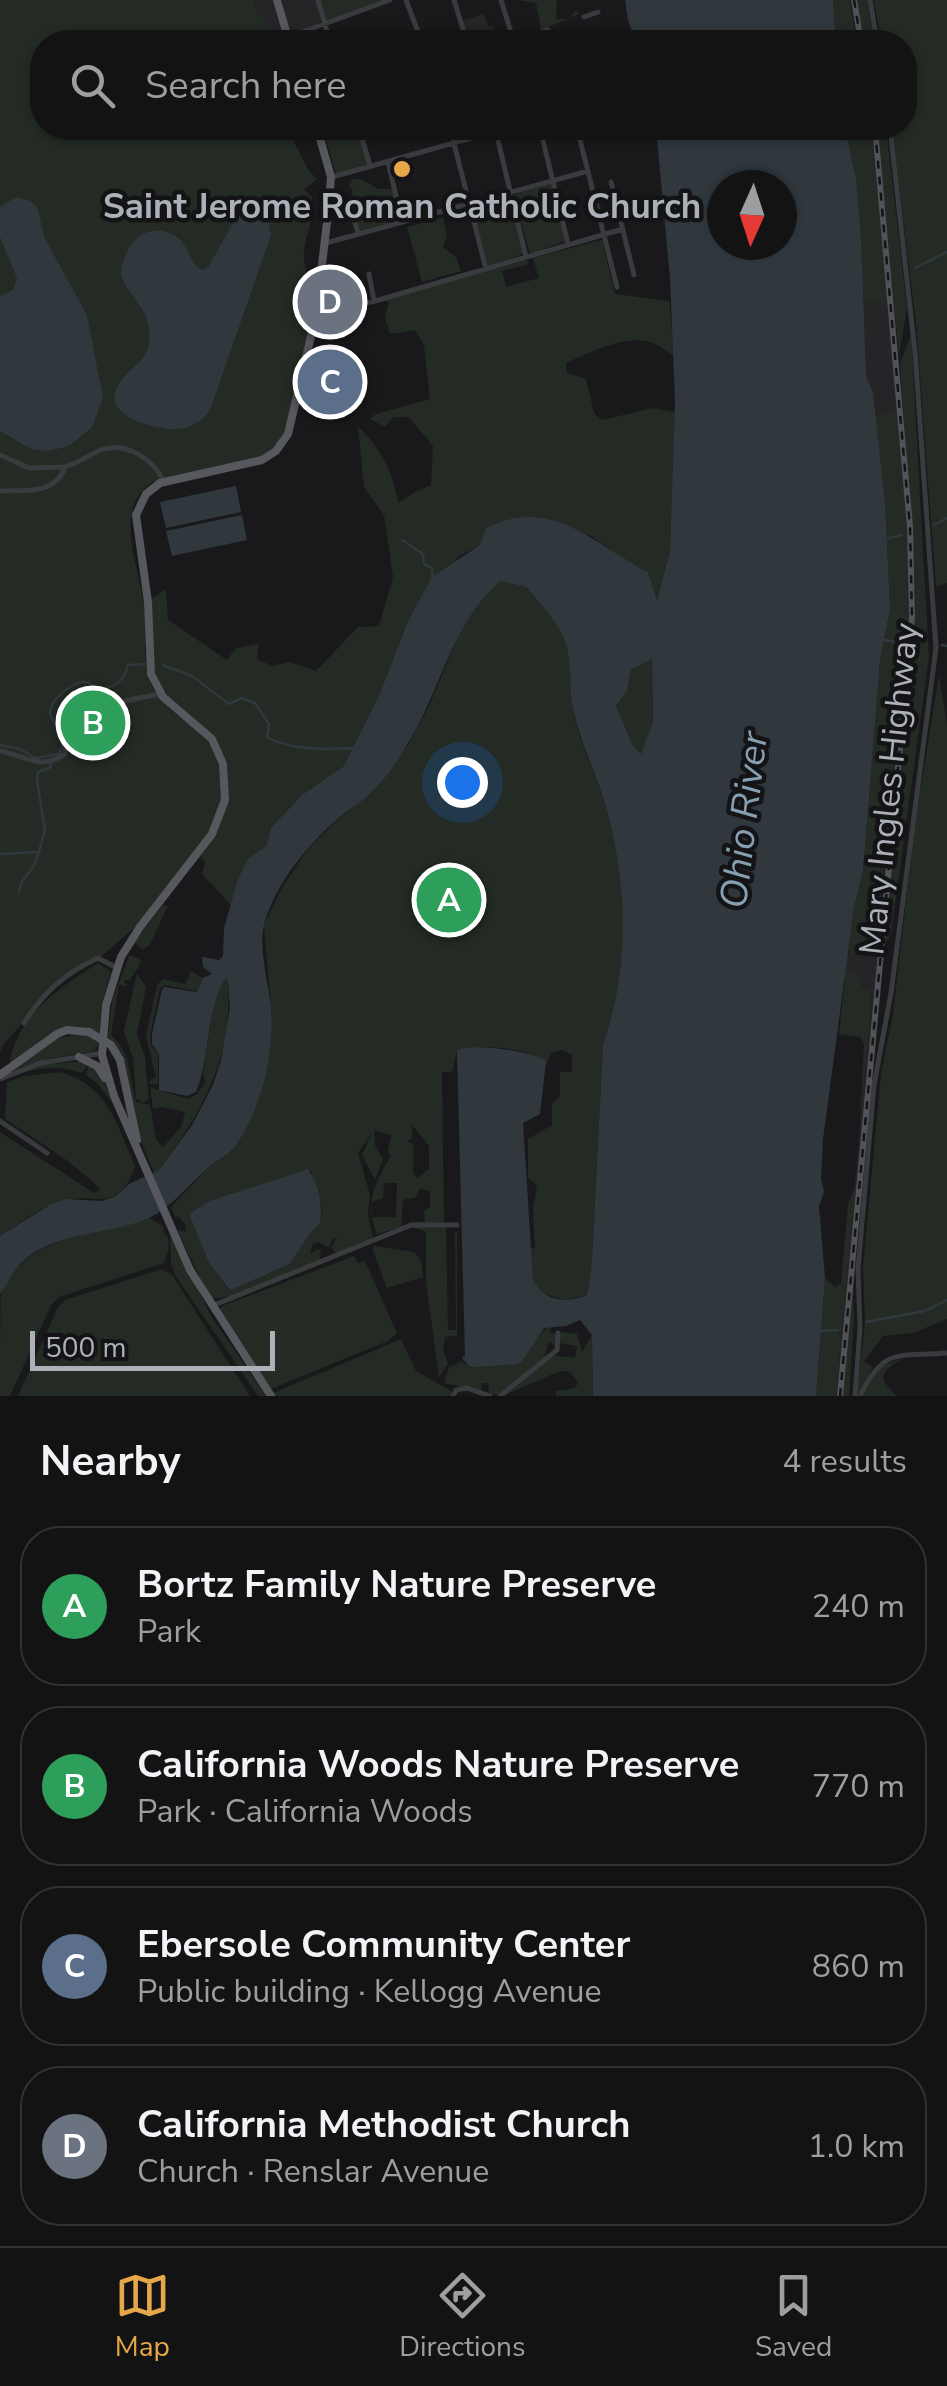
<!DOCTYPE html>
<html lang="en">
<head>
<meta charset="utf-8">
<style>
  :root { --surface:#131314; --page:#202022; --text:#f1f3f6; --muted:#9d9ea0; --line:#323234; --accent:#e5a747 }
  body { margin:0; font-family:"Nunito Sans",sans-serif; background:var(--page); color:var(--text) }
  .compass { position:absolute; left:707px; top:170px; width:90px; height:90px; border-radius:50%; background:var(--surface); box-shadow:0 2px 8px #0004; rotate:183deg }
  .scale { position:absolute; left:30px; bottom:25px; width:245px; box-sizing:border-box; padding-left:10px; border:5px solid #acb1b9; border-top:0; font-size:28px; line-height:35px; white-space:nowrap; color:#acb1b9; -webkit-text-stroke:8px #141416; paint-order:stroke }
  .you { position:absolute; left:462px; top:782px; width:35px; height:35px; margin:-25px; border:8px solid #fff; border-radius:50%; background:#1a73e8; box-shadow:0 0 0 15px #1a73e833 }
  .badge { display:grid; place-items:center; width:65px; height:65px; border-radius:50%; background:var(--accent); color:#fff; font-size:32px; font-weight:700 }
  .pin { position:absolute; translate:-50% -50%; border:5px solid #fff; box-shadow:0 2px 10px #0006 }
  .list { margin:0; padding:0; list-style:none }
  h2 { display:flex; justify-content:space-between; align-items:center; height:130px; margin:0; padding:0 40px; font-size:42px }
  h2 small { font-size:32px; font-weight:400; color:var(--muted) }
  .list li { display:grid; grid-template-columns:65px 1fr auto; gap:30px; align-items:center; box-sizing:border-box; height:160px; margin:0 20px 20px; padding:0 20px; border:2px solid var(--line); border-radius:40px }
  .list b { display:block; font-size:38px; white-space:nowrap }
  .list p { margin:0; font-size:32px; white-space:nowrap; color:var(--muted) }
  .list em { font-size:32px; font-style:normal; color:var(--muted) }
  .icon { flex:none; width:55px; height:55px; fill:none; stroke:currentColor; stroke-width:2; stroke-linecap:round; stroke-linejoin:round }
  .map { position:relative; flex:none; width:947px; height:1396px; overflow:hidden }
  .search { position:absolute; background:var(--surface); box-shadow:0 2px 8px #0004; left:30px; right:30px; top:30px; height:110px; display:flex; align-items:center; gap:25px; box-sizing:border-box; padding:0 35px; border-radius:40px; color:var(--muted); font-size:38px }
  .sheet { height:850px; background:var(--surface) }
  nav { display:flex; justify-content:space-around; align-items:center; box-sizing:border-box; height:140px; border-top:2px solid var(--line); background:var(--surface); font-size:28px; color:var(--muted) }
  nav a { display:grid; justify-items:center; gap:5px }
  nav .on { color:var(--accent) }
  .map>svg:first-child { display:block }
  .built { fill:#252528 }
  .green { fill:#232b24; fill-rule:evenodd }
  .water { fill:#30383e; fill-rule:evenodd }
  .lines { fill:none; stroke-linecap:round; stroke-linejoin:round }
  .stream { stroke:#30383e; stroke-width:2.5 }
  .minor { stroke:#3a3b3f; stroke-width:5 }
  .major { stroke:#56585e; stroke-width:8 }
  .rail-casing { stroke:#515358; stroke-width:6 }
  .rail { stroke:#141416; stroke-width:2.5; stroke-dasharray:8; stroke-linecap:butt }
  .major-bridge { stroke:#56585e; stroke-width:8 }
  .poi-dot { fill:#e5a747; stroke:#141416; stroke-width:4 }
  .labels { text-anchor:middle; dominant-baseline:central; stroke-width:9; stroke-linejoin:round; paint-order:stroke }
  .poi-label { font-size:35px; font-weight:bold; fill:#acb1b9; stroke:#141416 }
  .street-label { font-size:35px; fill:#acb1b9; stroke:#141416 }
  .water-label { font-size:38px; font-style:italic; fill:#86a0b1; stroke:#141416 }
</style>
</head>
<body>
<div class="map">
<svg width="947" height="1396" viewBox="0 0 947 1396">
  <rect width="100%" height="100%" fill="#19191b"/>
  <path class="built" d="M253 0H273L284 42 267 40 264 19 258 15Z
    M282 0H316L321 22 305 28 309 42H292Z
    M484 14 488 26 493 25 498 42H468L463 20Z
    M871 128H877L889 233 916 601 842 1396H836L872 992 828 967 829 952 876 955 883 833 891 795 907 650V529L898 413 875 415 873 392 850 381 865 353 862 303 888 301Z"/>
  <path class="green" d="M0 0H253L258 15 264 19 270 42H42V128H287L309 171 317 179 304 190 312 197C316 236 289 249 316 289L291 424 273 454 172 480C160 477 153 480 144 489 116 517 140 571 144 606 148 631 141 658 150 682 161 710 190 720 208 741 217 752 216 765 224 775L216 744 170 703 151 674 148 602 166 589 168 620 227 660 236 648 259 644 257 659 272 666 290 662 316 671 358 627 379 626 393 577 384 515 364 487 358 426C381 449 393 471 398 503L415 492 431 485 433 446 409 417H394L385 427 370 419 376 414 430 399 424 345 415 330 390 334 385 317 389 302 385 300 526 260 529 264 502 271 506 287 539 278 533 258 602 240 615 294 669 301 674 356C668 352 660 346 653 343 627 333 589 353 566 363L567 373 586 379 594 413 602 420 653 408 675 412 670 551 656 604 648 572 625 560 590 535 480 545 458 557 408 621 378 698 344 766 302 795 272 828 267 845 248 859 231 905 202 874 205 862 201 856 140 923 98 959 55 987 2 1046 0 1054Z
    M320 0H386L329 20H326Z
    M518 0H557L556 19H568L576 11 579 14 541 30 536 3Z
    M833 0H850L857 42H836Z
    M856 0H867L874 42H864Z
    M874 0H947V583L936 587 916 324 892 128H904V42H881Z
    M358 128 367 164 336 174 325 138Z
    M845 128H871L888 302 862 303 861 238Z
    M877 128H886L907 308 899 356Z
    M353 179H360L379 189H392L399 221 358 231 355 204 349 202 333 213 334 206 349 200 353 192 349 185Z
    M551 183 565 241 530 254 513 195Z
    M509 195 523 254 488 266 472 206Z
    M443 218 447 236 443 247 456 257 461 271 422 282 407 227Z
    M911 335 929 657 891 934 884 946 916 601 900 364Z
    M898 412 907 529V650L891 795 883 833 876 955 848 954 854 908 863 871 880 661 890 609 885 502 875 415Z
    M501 581 573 593C573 627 568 684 574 715 579 742 594 769 602 795 628 877 632 962 603 1044L592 1261 587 1295 565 1300 539 1292 533 1280 530 1247 535 1249 533 1210 537 1185 528 1178V1139L552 1125V1104L560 1095V1072H572V1055L562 1050 551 1053 546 1065C532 1046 479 1044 457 1051L452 1072H442L444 1224H410L425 1221 424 1212 430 1206V1191L420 1188 416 1197 403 1200 401 1227 377 1234C364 1205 375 1181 391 1156L388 1152 391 1135 375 1131 374 1127 375 1145 383 1159 375 1180 362 1155 372 1133 358 1153 370 1195 368 1214 373 1239 337 1254 331 1247 337 1237 332 1240 329 1248 318 1242 312 1245 310 1254 317 1249 321 1251 320 1260C286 1274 242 1299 210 1298L177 1230 185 1232 186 1225 178 1216 175 1217 171 1207 209 1167 232 1151 271 1008 264 925 280 891 307 850 341 816 371 794 407 746 429 706 459 634 481 596ZM412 1125 429 1146V1169L417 1178 413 1173 414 1146 408 1141 412 1138ZM311 1171 322 1208 320 1224 310 1233 290 1264 231 1290 227 1288 209 1263 189 1214 236 1193ZM384 1183H397L396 1217H372V1202L383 1198Z
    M652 658 653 722 642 755 633 746 616 706 627 691 631 670Z
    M939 675 947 725V1319L913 1333 883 1336 864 1362 873 1367 857 1396 865 1322 863 1267 881 1074 893 1014 915 824Z
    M163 905 168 906 149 946 142 949 135 942Z
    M129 956 139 958 141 962 130 980H124L127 986 119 985 111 1035C132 1053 129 1077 136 1102L150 1105 156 1139 163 1147 181 1127 185 1112 162 1107 153 1109 150 1087 188 1099 197 1094 205 1083 203 1073 215 995 225 978 228 979C233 1059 204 1108 159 1170L154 1173 138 1134 124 1060 108 1040 112 1001Z
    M98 963 111 972 102 1003 99 1035 71 1029 9 1067C15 1016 59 988 98 963Z
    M846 970 855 971 862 987 872 991 859 1141 864 1044 860 1037 839 1034Z
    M191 971 203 978 197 991 164 985 160 989 150 1035 151 1045 158 1054V1084H150V1079L156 1078 146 1036 157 985 163 979 185 984 188 978 198 982 188 977Z
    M137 973 146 987 137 1034 145 1057 149 1099 143 1103 136 1098 133 1059 124 1031Z
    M82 1034 100 1040 95 1051 47 1059 12 1071 54 1039Z
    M86 1061 103 1075 112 1103 99 1085 86 1075 89 1064 82 1073C52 1063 28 1069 0 1082L40 1065Z
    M61 1072C109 1087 116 1123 135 1166 118 1218 92 1189 56 1202 36 1210 18 1225 0 1236V1132L94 1193 101 1189 68 1161 5 1119 7 1082 24 1076Z
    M855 1187 836 1396H816L825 1278 835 1287 841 1283 848 1204Z
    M149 1218 163 1226 165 1236H168L169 1249 164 1263 59 1297 51 1305 10 1396H0C0 1376 0 1308 1 1293 20 1238 101 1230 149 1218Z
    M412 1227H446L448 1330H456L455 1233H457V1335L445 1337 443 1350 448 1364 439 1377 426 1282V1232Z
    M170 1234 211 1316 266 1396H258L175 1275 171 1262Z
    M374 1246 414 1252 421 1260 423 1277 387 1288 373 1251Z
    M354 1256 358 1263 365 1261 397 1333 388 1341 271 1389 219 1310 222 1306Z
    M162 1269 172 1275 250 1396H18L57 1309 65 1300Z
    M853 1276 854 1319 849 1396H842Z
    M550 1325V1332L557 1335 555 1346 549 1341 544 1358 499 1395 489 1394 488 1383H482L481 1391 444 1383 450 1365 452 1367 461 1361 469 1366 532 1342Z
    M559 1332 577 1334 582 1352 592 1335 593 1396H556V1391L575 1388 578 1383 570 1372 560 1371 507 1394 550 1355 575 1358 577 1346 559 1343Z
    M401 1339 416 1371 451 1391 452 1396H275L273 1393Z
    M905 1357C884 1371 873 1374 897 1396H862L877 1368Z"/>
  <path class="water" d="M625 0H833L836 42H636L628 20Z
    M656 128H845L856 179 861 238 866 377 873 392 885 502 890 609 880 661 863 871 854 908 823 1139 821 1178 824 1192 819 1206 825 1278 816 1396H593L592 1335 580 1320 566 1326 544 1328 522 1361 517 1364 476 1367 469 1366 462 1358 465 1355 457 1051C470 1042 532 1051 546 1061L540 1114 523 1123 533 1280C544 1301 565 1304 587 1295L592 1261 603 1044C632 962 627 874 602 794 593 767 580 741 574 713 568 691 573 666 566 644 560 624 540 604 527 587L501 581C452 620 441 691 408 743 398 760 386 778 372 792 364 801 352 807 342 815 310 842 275 883 264 925 258 948 269 985 271 1008 274 1055 262 1107 236 1145 229 1156 216 1160 207 1169 188 1185 172 1207 149 1218 109 1236 55 1230 21 1263 13 1271 7 1285 0 1294V1236L51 1204 66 1199 102 1201 116 1196 129 1184 159 1170 192 1125 213 1085 221 1060 230 1008 228 980 225 979C205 1012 211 1056 196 1092L187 1096 159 1090V1054L152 1044V1034L162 990 164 987 197 992 203 978 212 974 203 967 202 957 219 960 223 956 224 928 238 879 248 859 267 845 271 828 302 795 344 766 378 698 408 621 432 577 480 545 486 528C552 495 593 544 648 572L657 601 670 551 675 401 670 278ZM722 185H782V245H722ZM652 659 653 722 641 754 633 746 616 706 627 691 631 670Z
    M16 197 31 201 37 207 45 239 87 315 103 398 92 427 69 446 48 451 31 449 0 431V296L13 290 17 278 0 237V207Z
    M251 202 266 207 271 235 210 410C200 424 187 430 170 429 148 427 97 414 121 381 135 361 152 362 149 329 147 306 128 296 121 275 122 248 144 219 174 235 190 244 188 265 203 270L209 266 242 207Z
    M236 486 241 512 166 528 160 502Z
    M242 515 247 540 172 556 166 531Z
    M308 1169C319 1186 323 1204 320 1224L310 1233 290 1264 231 1290 228 1288 209 1263 189 1214 210 1201Z"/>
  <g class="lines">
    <path class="stream" d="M915 268 947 252
      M934 525 947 518
      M884 539 902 535
      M402 540 423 554 424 564 432 568 433 579
      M885 640 903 643
      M942 645 947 646
      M163 665 192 676 229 704 242 698 255 703 269 724 267 737C291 751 327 749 356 748
      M0 745 20 749 35 758 59 754 64 742C61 733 51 721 50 713 49 701 74 679 86 682 91 683 94 688 99 690 116 687 124 681 128 665L145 664
      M0 854 38 852
      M19 891C21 877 30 875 35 863 39 853 42 841 45 830L37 780 38 772 51 767V760
      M866 1322 925 1311 947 1300
      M820 1331 838 1330"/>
    <path class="minor" d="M318 0 330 42
      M406 0 422 42
      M454 0 467 42
      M501 0 514 42
      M870 0 877 42
      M584 17 598 12
      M288 37 390 0
      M509 42 548 30 552 42
      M359 128 370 166
      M450 128 486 269
      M495 128 526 257
      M540 128 568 244
      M577 128 617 287
      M388 162 402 222
      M332 177 507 128
      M611 182 634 275
      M352 213 358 233
      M326 243 588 171
      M369 274 374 301
      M316 315 375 301 623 229
      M0 455 29 468 65 467
      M0 491C24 490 56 495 65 467 79 463 90 454 103 449 128 442 154 460 164 482
      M0 751C25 756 42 771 65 754 67 746 65 736 68 729 76 708 139 698 160 694
      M24 1023C43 993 65 973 98 958L117 968
      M0 1079 41 1063 103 1053
      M0 1121 47 1153
      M214 1305 411 1225H457
      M453 1396 456 1390 467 1388 490 1396
      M500 1396 557 1350 558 1333
      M855 1396 860 1328 858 1269 874 1085 891 993 936 648 915 352 890 128
      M860 1396C884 1346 899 1357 947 1353"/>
    <path class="major" d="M277 0 289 42
      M79 1057 97 1066 105 1078
      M120 1060 137 1140
      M0 1075 57 1034 67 1030 89 1032
      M271 1396 190 1270 114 1096 102 1055 106 1005 121 957 140 927 212 834 225 800 223 764 212 739 163 697 151 674 148 602 136 515 146 494 160 483 262 460 276 451 288 434 316 315 328 214 331 177 317 128"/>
    <defs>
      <path id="rail" d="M854 0 861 42
        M840 1396 912 617 910 527 875 128"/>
    </defs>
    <use href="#rail" class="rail-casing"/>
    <use href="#rail" class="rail"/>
    <path class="major-bridge" d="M89 1032 111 1045 120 1060"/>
  </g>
  <circle class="poi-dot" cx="402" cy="169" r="10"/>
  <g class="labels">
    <g class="poi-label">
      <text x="402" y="206">Saint Jerome Roman Catholic Church</text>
    </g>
    <g class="street-label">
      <text transform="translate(889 789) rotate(-84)">Mary Ingles Highway</text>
    </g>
    <g class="water-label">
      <text transform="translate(744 820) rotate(-83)">Ohio River</text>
    </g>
  </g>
</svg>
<svg class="compass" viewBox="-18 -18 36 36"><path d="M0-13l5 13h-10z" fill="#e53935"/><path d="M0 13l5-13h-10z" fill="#9d9ea0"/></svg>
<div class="scale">500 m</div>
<div class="you"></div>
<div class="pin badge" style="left:449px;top:900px;background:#2e9e5b">A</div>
<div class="pin badge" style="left:93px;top:723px;background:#2e9e5b">B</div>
<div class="pin badge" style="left:330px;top:382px;background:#5c6f8a">C</div>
<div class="pin badge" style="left:330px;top:302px;background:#6b7280">D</div>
<div class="search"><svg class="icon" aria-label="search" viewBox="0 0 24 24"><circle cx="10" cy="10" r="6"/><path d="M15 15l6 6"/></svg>Search here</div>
</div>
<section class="sheet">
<h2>Nearby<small>4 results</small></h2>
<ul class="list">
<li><span class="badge" style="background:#2e9e5b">A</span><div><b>Bortz Family Nature Preserve</b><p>Park</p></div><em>240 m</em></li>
<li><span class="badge" style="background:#2e9e5b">B</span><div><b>California Woods Nature Preserve</b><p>Park · California Woods</p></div><em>770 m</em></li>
<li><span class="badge" style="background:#5c6f8a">C</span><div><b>Ebersole Community Center</b><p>Public building · Kellogg Avenue</p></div><em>860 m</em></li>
<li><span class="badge" style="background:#6b7280">D</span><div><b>California Methodist Church</b><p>Church · Renslar Avenue</p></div><em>1.0 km</em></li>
</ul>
</section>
<nav>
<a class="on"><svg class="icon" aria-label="map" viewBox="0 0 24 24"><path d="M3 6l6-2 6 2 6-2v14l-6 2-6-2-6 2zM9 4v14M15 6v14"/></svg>Map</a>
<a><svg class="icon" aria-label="directions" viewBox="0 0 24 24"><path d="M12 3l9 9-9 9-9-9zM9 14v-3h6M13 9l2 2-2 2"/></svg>Directions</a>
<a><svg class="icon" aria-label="saved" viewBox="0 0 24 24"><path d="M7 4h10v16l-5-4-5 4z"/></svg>Saved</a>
</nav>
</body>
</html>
